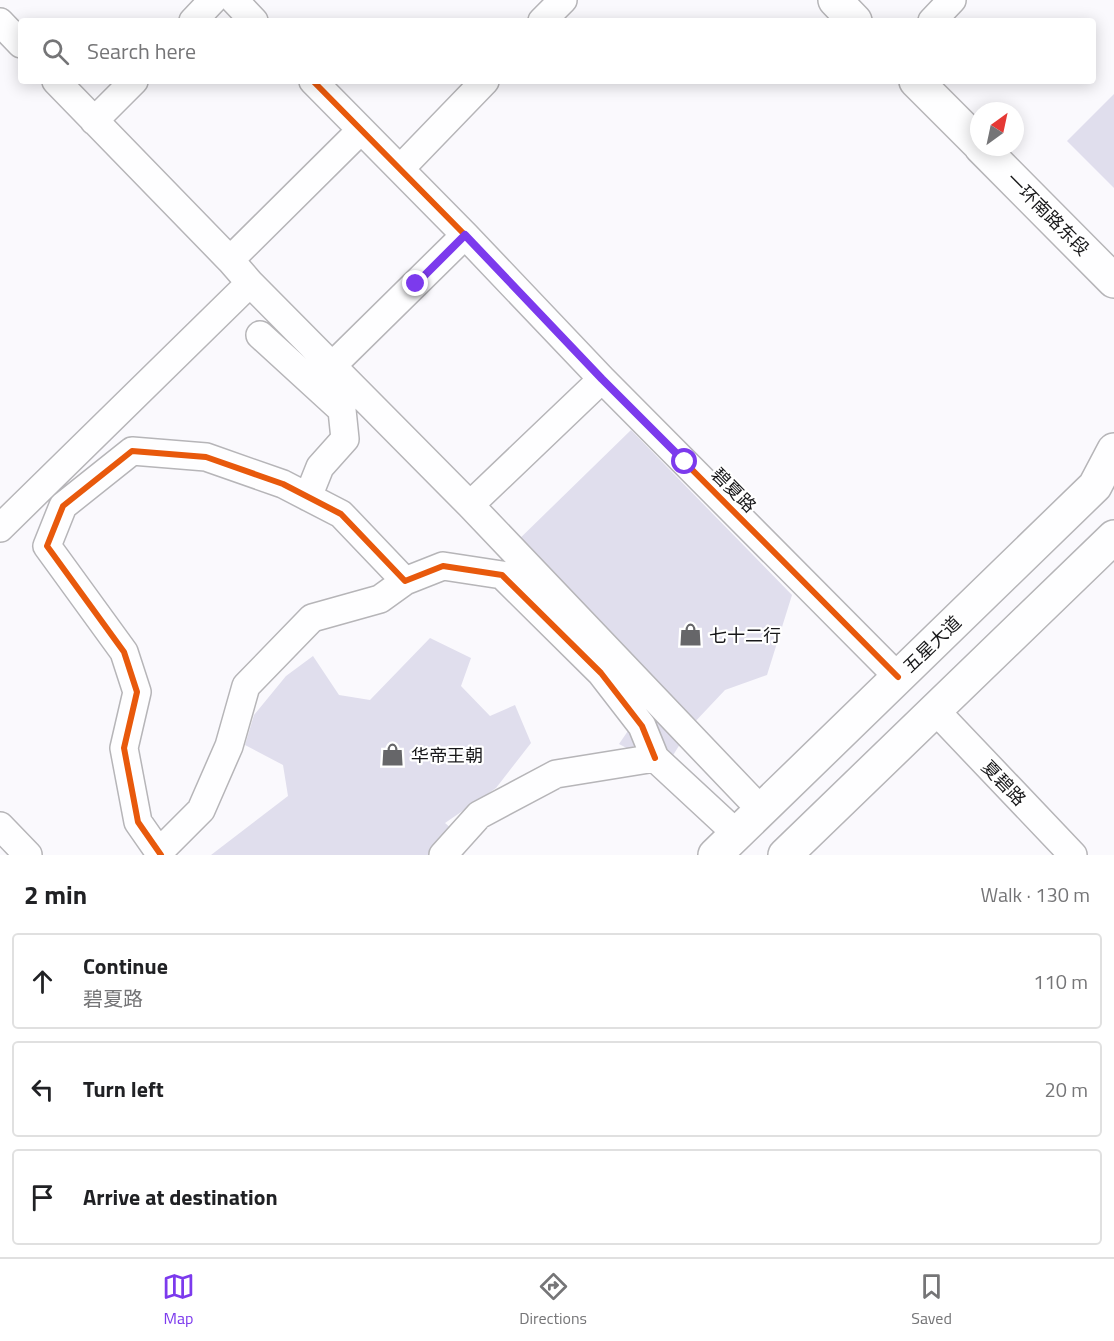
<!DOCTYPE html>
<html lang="en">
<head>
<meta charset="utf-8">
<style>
  :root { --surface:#fff; --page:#f2f2f2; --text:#202124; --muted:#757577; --line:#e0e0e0; --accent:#7c3aed }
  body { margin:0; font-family:"Titillium Web","Noto Sans SC",sans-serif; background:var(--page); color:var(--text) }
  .compass { position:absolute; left:970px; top:102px; width:54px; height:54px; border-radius:50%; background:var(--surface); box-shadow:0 3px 15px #0003; rotate:33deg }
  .stop { position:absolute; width:18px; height:18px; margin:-14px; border:4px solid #7c3aed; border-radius:50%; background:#fff }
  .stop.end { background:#7c3aed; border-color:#fff; box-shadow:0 2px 6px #0008 }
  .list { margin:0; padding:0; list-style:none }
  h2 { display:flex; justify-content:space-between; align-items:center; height:78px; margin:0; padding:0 24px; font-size:26px }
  h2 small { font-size:20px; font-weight:400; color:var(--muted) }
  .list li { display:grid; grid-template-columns:39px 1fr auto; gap:18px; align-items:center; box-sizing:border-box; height:96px; margin:0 12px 12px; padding:0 12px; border:2px solid var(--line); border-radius:6px }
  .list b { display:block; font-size:22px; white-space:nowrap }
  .list p { margin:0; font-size:20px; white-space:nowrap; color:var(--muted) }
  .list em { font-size:20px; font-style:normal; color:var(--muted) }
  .icon { flex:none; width:33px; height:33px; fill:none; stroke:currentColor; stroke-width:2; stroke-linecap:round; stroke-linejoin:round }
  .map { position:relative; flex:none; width:1114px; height:855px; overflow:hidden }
  .search { position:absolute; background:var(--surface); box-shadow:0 3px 15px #0003; left:18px; right:18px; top:18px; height:66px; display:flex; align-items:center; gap:15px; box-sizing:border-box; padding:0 21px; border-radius:6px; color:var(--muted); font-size:22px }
  .sheet { height:402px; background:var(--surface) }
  nav { display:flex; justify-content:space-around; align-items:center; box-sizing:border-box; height:84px; border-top:2px solid var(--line); background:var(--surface); font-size:16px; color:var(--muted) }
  nav a { display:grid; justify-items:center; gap:3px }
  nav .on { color:var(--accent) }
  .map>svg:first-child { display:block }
  .building { fill:#e0deed }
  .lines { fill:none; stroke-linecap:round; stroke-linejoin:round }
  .minor-casing { stroke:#b6b5b8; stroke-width:30 }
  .highway-casing { stroke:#b6b5b8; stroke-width:36 }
  .minor { stroke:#fefeff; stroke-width:27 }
  .highway { stroke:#fefeff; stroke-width:33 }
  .cycleway-casing { stroke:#fff; stroke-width:10 }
  .cycleway { stroke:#e8590c; stroke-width:6 }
  .route { stroke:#7c3aed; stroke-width:8 }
  .labels { text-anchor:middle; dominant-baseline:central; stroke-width:4.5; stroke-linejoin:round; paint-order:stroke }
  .street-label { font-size:18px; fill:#171719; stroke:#fff }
  .poi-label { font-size:18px; fill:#171719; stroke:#fff; text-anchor:start }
</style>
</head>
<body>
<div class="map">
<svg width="1114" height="855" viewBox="0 0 1114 855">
  <rect width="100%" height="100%" fill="#faf9fd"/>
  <path class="building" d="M1114 94V188L1067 141Z
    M631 430 792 595 767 675 725 690 692 725 665 768 619 744 658 687 511 547Z
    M430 638 471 658 461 686 490 716 515 705 531 743 496 788 445 823 459 835 438 855H211L288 796 283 765 245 745 254 715 286 676 313 656 339 695 370 700Z"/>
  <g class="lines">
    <defs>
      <path id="minor" d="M234 0 254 21
        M193 21 213 0
        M542 21 563 0
        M932 21 952 0
        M0 22 21 44
        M56 81 230 260 250 283 470 505 761 810
        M313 81 465 235 602 379 898 677
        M94 121 134 81
        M400 169 485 81
        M230 260 361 130
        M260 335 342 410 345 439 320 467 308 497
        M333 365 465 235
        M470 505 602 379
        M0 528 250 283
        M935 710 1073 855
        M0 826 28 855
        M159 852 201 810 229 746 246 686 312 618 380 599 405 581
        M161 855 138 822 124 748 137 692 124 652 47 546 63 506 132 451 206 457 283 484 341 514 405 581 443 566 502 575 601 673 642 726 655 758
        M443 855 479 815 556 774 655 758 737 834"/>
      <path id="highway" d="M835 0 855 21
        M916 81 979 144
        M981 147 1114 281
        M715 855 1095 486 1114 450
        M785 855 1114 537"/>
    </defs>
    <use href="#minor" class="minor-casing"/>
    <use href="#highway" class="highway-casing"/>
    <use href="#minor" class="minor"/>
    <use href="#highway" class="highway"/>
    <defs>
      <path id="cycleway" d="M313 81 465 235 602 379 898 677
        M161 855 138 822 124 748 137 692 124 652 47 546 63 506 132 451 206 457 283 484 341 514 405 581 443 566 502 575 601 673 642 726 655 758"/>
    </defs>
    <use href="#cycleway" class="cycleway-casing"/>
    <use href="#cycleway" class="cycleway"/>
  </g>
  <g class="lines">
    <path class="route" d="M416 284 465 235 602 379 685 462"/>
  </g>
  <defs>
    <symbol id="shop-bare" viewBox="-9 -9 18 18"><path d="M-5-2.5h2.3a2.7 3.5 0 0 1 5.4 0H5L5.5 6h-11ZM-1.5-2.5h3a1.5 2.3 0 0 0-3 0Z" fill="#666669" stroke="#fff" stroke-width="2.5" paint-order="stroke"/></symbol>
  </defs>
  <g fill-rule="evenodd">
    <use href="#shop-bare" x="674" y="618" width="33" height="33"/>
    <use href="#shop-bare" x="376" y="738" width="33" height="33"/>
  </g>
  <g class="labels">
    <g class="street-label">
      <text transform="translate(1048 214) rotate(45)">一环南路东段</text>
      <text transform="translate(734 490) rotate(45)">碧夏路</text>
      <text transform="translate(932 644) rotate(-44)">五星大道</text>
      <text transform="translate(1004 783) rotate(46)">夏碧路</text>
    </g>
    <g class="poi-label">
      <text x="709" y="635">七十二行</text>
      <text x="411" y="755">华帝王朝</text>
    </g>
  </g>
</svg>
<svg class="compass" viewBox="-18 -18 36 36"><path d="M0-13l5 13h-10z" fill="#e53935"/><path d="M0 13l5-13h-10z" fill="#757577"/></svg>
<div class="stop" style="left:685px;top:462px"></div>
<div class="stop end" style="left:416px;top:284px"></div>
<div class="search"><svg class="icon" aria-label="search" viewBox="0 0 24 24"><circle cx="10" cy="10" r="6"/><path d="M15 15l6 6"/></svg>Search here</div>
</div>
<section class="sheet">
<h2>2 min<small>Walk · 130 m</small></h2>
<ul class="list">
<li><svg class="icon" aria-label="ahead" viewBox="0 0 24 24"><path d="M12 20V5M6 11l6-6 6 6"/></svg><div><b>Continue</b><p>碧夏路</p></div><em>110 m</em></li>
<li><svg class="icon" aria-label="left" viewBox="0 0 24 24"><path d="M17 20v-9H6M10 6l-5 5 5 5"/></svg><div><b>Turn left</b></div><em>20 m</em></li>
<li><svg class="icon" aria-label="arrive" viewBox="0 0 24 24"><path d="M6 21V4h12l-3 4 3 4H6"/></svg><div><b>Arrive at destination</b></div></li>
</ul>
</section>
<nav>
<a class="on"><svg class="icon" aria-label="map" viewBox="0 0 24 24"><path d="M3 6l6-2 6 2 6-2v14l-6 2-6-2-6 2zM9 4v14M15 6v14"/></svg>Map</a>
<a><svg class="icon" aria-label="directions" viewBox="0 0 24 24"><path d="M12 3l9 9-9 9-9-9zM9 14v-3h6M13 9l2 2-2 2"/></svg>Directions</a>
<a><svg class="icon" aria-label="saved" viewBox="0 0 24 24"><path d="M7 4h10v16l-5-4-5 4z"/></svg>Saved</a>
</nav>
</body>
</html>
